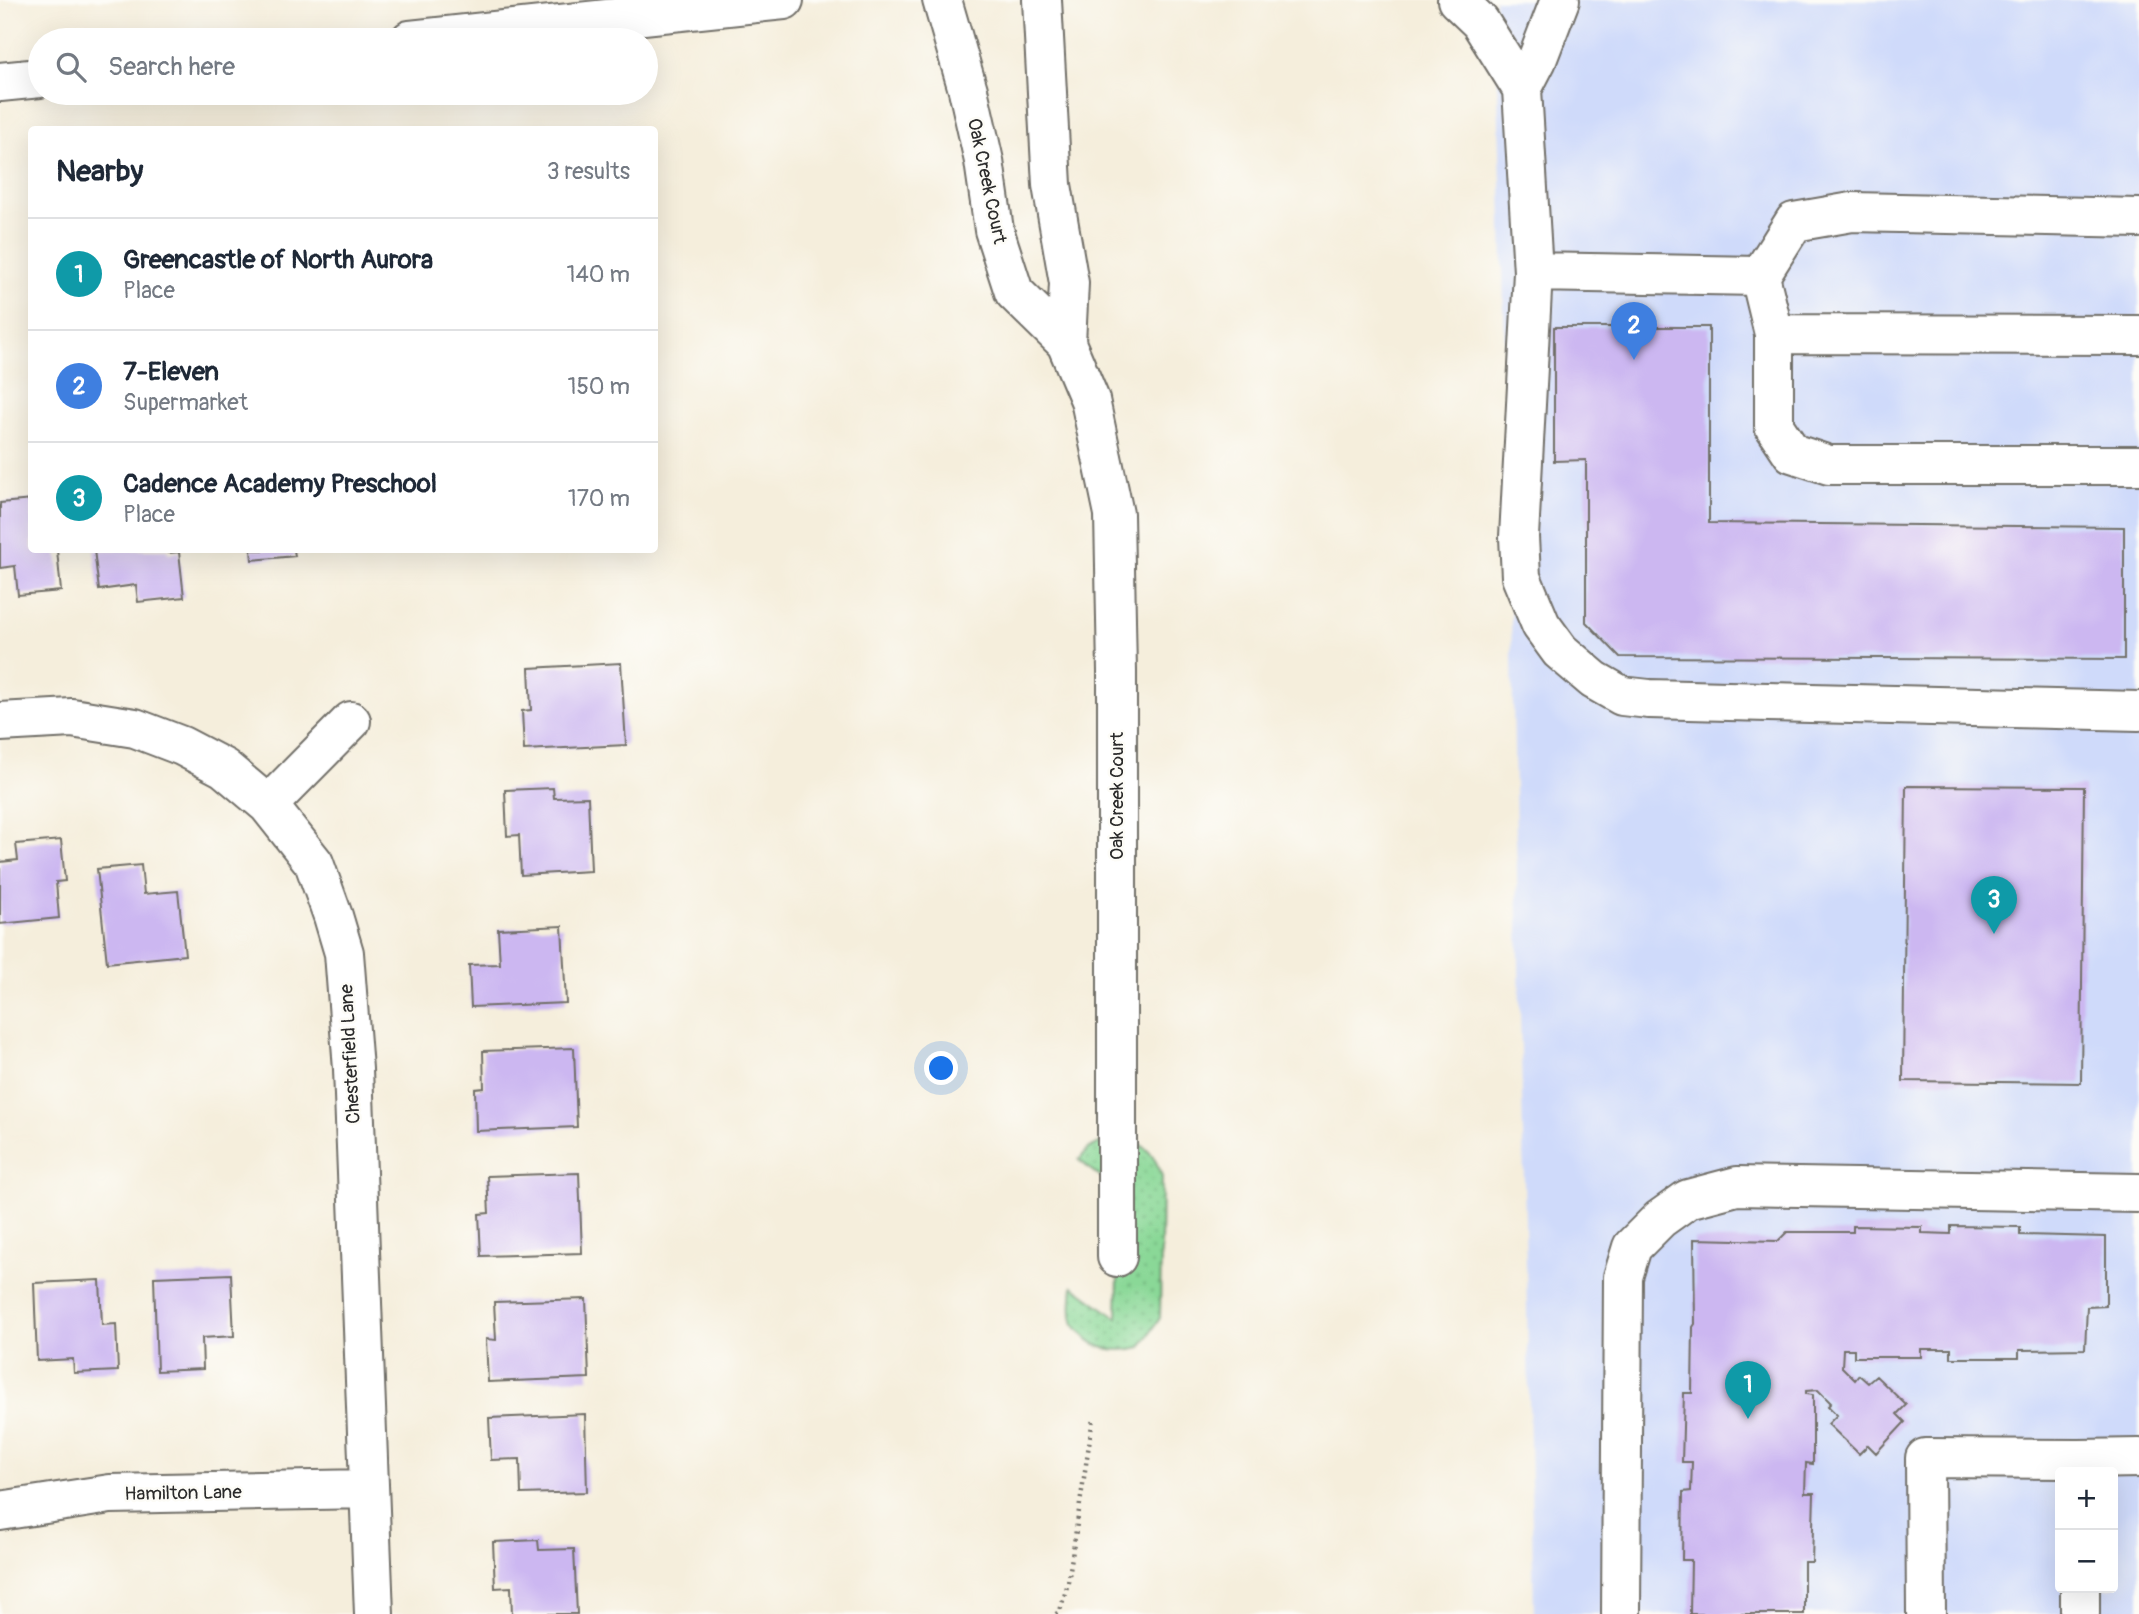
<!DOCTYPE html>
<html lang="en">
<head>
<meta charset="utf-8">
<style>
  :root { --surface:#fff; --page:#f6f6f7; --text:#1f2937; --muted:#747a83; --line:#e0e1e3; --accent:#b5179e }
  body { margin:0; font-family:Pangolin,sans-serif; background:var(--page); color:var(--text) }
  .controls { position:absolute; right:21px; bottom:21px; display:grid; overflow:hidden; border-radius:7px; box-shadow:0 7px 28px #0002 }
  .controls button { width:63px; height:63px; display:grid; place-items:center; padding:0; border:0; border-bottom:2px solid var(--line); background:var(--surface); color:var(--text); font:35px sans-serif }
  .you { position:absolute; left:942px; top:1069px; width:24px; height:24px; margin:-18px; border:5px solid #fff; border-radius:50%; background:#1a73e8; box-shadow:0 0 0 10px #1a73e833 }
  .badge { display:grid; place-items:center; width:46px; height:46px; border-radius:50%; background:var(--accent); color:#fff; font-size:23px; font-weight:700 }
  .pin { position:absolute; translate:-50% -58px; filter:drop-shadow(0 2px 4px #0008) }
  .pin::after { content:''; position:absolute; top:37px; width:24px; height:21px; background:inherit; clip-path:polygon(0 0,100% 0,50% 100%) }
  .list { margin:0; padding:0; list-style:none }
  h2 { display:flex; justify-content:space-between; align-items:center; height:91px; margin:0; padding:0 28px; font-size:30px }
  h2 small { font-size:23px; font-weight:400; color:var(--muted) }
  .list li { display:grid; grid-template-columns:46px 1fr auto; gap:21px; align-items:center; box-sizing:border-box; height:112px; padding:0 28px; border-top:2px solid var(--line) }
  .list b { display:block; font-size:26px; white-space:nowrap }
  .list p { margin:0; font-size:23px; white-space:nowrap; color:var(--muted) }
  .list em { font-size:23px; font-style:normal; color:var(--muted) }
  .icon { flex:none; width:38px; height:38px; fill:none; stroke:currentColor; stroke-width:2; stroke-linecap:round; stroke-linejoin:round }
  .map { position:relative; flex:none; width:2139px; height:1614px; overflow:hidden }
  .search { position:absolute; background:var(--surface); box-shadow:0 7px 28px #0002; left:28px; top:28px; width:630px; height:77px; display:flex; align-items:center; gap:18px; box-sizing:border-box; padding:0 24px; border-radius:38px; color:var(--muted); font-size:26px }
  .panel { position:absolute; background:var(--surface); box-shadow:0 7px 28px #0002; left:28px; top:126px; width:630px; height:427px; border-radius:7px }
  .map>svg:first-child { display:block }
  .built { fill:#cfdafa; fill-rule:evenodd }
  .green { fill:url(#green-dots); stroke:#5a8261; stroke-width:2 }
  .building { fill:#ccb7f1 }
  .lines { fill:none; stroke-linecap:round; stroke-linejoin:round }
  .minor-casing { stroke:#726f69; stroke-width:42 }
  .major-casing { stroke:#726f69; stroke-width:42 }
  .path { stroke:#726f69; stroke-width:4.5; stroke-dasharray:2 5; stroke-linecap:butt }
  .minor { stroke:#fff; stroke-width:38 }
  .major { stroke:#fff; stroke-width:38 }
  .labels { text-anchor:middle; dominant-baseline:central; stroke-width:5; stroke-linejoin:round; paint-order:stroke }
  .street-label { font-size:19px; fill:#2b2b2b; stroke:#fdfcf7 }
</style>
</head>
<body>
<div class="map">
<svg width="2139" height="1614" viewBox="0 0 2139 1614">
  <defs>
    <pattern id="green-dots" width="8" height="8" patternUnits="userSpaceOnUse" patternTransform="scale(1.75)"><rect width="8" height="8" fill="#8ad897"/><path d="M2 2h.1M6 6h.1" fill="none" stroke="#77ba82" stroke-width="1.8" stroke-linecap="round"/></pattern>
  </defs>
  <rect width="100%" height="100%" fill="#fdfcf7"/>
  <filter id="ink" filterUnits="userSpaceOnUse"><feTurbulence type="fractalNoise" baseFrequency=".0143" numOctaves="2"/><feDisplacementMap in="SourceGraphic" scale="14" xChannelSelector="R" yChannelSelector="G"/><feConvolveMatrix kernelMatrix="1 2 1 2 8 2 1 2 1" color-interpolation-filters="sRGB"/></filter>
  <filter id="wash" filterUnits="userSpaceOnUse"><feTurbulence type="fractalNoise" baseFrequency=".00686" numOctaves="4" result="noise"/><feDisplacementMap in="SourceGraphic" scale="28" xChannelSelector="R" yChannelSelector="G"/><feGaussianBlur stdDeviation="1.57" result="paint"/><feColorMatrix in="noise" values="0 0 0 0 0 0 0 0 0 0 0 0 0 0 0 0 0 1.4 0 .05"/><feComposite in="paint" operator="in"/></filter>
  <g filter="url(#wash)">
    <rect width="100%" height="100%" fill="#f5eedc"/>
    <path class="built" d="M1495 0H2139V1614H1534L1501 182ZM2060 1472H2113V1588H2060Z"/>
    <path class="green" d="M1105 1140C1112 1140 1122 1138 1129 1140 1147 1144 1157 1160 1162 1177L1160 1318 1141 1347C1119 1352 1098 1352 1083 1334 1079 1330 1074 1326 1073 1321 1070 1309 1072 1298 1073 1286L1117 1318 1120 1193 1079 1160 1088 1149Z"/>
    <g id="blocks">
      <path class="building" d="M1554 327H1709V523L2124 527V659L1620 657 1586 622V460L1554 461Z
        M32 500V550H57L61 591 18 595 15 566 0 568V503Z
        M94 550H167L168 553 179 552 184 597 138 602 136 585 99 590Z
        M251 550H294L295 556 252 560Z
        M621 663 626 745 524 750 522 711 531 710 529 668Z
        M1906 786 2084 787 2081 1083 1903 1081Z
        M553 788 554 798 588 797 591 871 521 875 519 835 507 836 505 790Z
        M61 840 65 881 56 882 59 918 0 924V862L18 860 16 844Z
        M141 865 144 894 178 891 185 955 107 963 97 869Z
        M562 926 566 1003 471 1007 469 965 500 964 498 929Z
        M574 1048 577 1127 476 1131 475 1089 484 1088 483 1051Z
        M579 1173 582 1253 481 1256 479 1214 489 1213 487 1176Z
        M1853 1226 1922 1227V1233L1951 1234V1226L2020 1227V1235L2106 1237V1306L2087 1307 2085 1349 2019 1350V1358H1951V1349H1921V1357H1854V1349H1843L1842 1367 1855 1380 1859 1375 1868 1383 1876 1376 1906 1405 1897 1414 1905 1422 1876 1453 1868 1445 1859 1454 1828 1424 1837 1415 1828 1406 1831 1403 1818 1390 1806 1391V1394L1813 1395V1464L1806 1463 1805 1493H1814L1812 1562H1804V1614H1690L1691 1560H1682L1683 1492 1691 1491 1692 1462H1682L1684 1393H1692L1693 1327 1695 1324 1694 1239 1778 1241 1787 1232H1853Z
        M231 1274 234 1336 202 1338 203 1369 157 1371 154 1277Z
        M100 1280 102 1325 116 1324 118 1371 74 1373 73 1359 37 1361 34 1283Z
        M586 1299 589 1378 488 1382 486 1339 496 1340 494 1302Z
        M585 1414 587 1492 521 1494 520 1459 491 1460 489 1418Z
        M538 1540 539 1550 574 1549 577 1614H512L511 1587 495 1588 493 1542Z"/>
    </g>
  </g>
  <g filter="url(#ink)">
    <use href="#blocks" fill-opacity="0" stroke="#726f69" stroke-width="2"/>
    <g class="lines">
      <defs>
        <path id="minor" d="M942 0 968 90 984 161 994 230 1014 292 1066 343 1090 400 1114 514 1117 672V1257
          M1042 0 1052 185 1069 283 1066 343
          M1457 0 1480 22 1522 89 1533 272 1519 537 1521 577 1541 625 1560 651 1594 680 1622 696 1649 699 2139 711
          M1522 89 1537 60 1560 0
          M1533 272 1760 276 1794 222 1852 212 2139 218
          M1760 276 1774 334V426L1792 453 1829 465H2139
          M1774 334 2139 335
          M0 722 72 718 135 728 182 746 224 768 268 805 314 863 333 916 344 953 353 1069 374 1614
          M268 805 351 721
          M2079 1472V1459L2139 1458
          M0 1511 110 1494 368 1489
          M2080 1588V1614
          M1621 1614 1623 1277 1632 1247 1660 1219 1688 1199 1737 1186 2139 1193
          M1926 1614 1925 1458 2079 1459"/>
        <path id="major" d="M410 40 784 0
          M0 82 40 78"/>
      </defs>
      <use href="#minor" class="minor-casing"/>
      <use href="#major" class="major-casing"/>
      <path class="path" d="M1056 1614 1060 1611 1068 1583 1093 1418"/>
      <use href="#minor" class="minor"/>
      <use href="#major" class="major"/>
    </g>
  </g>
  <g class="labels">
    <g class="street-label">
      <text transform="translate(987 181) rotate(78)">Oak Creek Court</text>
      <text transform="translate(1117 796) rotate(-90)">Oak Creek Court</text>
      <text transform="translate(350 1054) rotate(-93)">Chesterfield Lane</text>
      <text transform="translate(183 1493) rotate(-1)">Hamilton Lane</text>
    </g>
  </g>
</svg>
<div class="controls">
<button>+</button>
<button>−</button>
</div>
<div class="you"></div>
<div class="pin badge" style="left:1748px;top:1419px;background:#0f9aa8">1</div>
<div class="pin badge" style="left:1634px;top:360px;background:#3f7fe0">2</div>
<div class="pin badge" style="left:1994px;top:934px;background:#0f9aa8">3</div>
<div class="search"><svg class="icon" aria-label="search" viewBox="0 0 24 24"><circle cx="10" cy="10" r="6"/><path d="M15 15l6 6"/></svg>Search here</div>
<section class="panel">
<h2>Nearby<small>3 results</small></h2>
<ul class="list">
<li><span class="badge" style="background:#0f9aa8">1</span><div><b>Greencastle of North Aurora</b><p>Place</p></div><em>140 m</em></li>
<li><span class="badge" style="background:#3f7fe0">2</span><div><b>7-Eleven</b><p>Supermarket</p></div><em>150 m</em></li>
<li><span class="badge" style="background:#0f9aa8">3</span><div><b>Cadence Academy Preschool</b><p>Place</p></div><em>170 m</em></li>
</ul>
</section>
</div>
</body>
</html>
